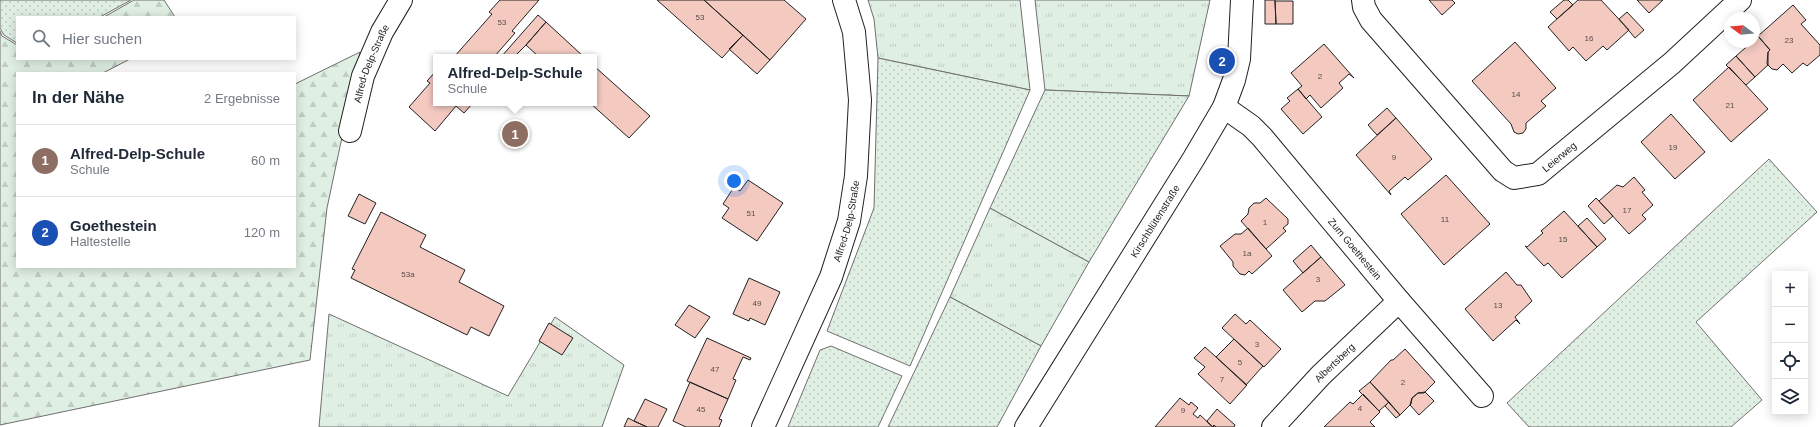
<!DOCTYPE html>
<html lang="de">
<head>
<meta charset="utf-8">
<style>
  :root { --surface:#fff; --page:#f6f6f7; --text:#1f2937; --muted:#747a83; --line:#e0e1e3; --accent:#c62828 }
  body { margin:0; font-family:Helvetica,sans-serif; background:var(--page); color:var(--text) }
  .controls { position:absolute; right:12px; bottom:12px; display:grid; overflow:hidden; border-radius:0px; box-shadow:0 2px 10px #0003 }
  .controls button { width:36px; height:36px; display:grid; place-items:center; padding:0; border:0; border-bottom:1px solid var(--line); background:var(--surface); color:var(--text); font:20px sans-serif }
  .compass { position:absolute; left:1724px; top:12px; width:36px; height:36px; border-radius:50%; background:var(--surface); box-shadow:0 2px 10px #0003; rotate:286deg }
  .you { position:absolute; left:734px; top:181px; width:14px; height:14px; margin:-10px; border:3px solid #fff; border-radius:50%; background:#1a73e8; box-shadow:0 0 0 6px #1a73e833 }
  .badge { display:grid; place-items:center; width:26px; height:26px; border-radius:50%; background:var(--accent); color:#fff; font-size:13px; font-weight:700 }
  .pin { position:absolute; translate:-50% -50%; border:2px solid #fff; box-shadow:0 1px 4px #0006 }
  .popup { position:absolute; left:433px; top:54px; width:164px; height:52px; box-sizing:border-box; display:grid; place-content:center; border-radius:0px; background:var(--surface); filter:drop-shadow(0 1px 3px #0005); font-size:13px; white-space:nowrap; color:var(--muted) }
  .popup b { font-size:15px; color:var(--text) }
  .popup::after { content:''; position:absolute; left:50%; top:100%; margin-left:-8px; border:8px solid transparent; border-top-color:var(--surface) }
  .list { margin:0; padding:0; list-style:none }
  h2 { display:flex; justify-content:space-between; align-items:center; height:52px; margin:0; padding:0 16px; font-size:17px }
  h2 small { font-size:13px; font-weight:400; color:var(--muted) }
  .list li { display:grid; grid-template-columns:26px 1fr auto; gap:12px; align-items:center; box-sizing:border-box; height:72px; padding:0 16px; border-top:1px solid var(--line) }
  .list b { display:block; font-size:15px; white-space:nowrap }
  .list p { margin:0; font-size:13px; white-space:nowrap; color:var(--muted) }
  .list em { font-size:13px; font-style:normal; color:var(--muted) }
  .icon { flex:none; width:22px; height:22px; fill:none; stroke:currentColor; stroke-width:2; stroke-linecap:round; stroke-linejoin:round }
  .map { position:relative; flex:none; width:1820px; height:427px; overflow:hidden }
  .search { position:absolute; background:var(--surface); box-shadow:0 2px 10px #0003; left:16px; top:16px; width:280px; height:44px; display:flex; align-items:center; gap:10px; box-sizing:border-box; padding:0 14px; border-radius:0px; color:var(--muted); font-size:15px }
  .panel { position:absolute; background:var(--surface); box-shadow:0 2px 10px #0003; left:16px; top:72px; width:280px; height:196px; border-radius:0px }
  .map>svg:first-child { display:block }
  .grass { fill:url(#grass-tufts); stroke:#6f6f6f }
  .forest { fill:url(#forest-firs); stroke:#6f6f6f }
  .park { fill:url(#park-dots); stroke:#6f6f6f }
  .building { fill:#f3c9c0; stroke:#222 }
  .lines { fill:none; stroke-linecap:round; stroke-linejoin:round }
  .minor-casing { stroke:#222; stroke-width:24 }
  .major-casing { stroke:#222; stroke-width:24 }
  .minor { stroke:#fff; stroke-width:22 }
  .major { stroke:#fff; stroke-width:22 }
  .labels { text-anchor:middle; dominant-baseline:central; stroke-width:3; stroke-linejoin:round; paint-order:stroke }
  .number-label { font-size:8px; fill:#564c4a }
  .street-label { font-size:10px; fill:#222; stroke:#fff }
</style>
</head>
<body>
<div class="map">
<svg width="1820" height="427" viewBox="0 0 1820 427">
  <defs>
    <pattern id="grass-tufts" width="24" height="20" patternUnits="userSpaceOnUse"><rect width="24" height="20" fill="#e0efe3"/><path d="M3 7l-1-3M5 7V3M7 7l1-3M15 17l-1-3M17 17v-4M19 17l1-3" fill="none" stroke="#c0cdc2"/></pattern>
    <pattern id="forest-firs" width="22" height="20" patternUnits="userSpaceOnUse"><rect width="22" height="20" fill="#e0efe3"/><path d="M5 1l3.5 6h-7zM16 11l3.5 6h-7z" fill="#c0cdc2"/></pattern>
    <pattern id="park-dots" width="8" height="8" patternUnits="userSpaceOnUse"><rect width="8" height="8" fill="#e0efe3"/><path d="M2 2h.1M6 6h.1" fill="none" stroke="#c0cdc2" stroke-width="1.8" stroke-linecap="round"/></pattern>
  </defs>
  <rect width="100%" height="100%" fill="#fff"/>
  <path class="grass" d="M868 0H1020L1030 90 878 58 874 19Z
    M1035 0H1210L1189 96 1045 90Z
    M990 208 1089 262 1041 346 950 297Z
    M329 314 508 396 555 317 624 365 602 427H319Z"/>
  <path class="forest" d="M134 0H164L175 17H104Z
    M0 31 2 36 17 45V59H130L103 73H17V267H295V84L360 52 327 208 310 360 0 425Z"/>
  <path class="park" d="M0 0H131L100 17H17V43L4 35 0 28Z
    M878 58 1030 90 910 366 827 331 874 208Z
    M1045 90 1189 96 1089 262 990 208Z
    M1769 159 1817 212 1696 322 1762 400 1731 427H1529L1507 403Z
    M950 297 1041 346 997 427H888Z
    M831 346 902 376 878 427H788L820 350Z"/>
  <path class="building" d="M500 0H539L512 31 515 33 494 57H454L492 14 489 12Z
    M657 0H704L743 35 722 58Z
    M704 0H784L806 19 770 60Z
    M1265 0H1275L1276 24H1265Z
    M1429 0H1452L1455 3 1442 15Z
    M1564 0H1568L1573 5 1557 19 1550 12Z
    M1578 0H1601L1629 30 1607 50 1603 46 1586 61 1573 47 1569 51 1548 27Z
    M1637 0H1663L1649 13Z
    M1275 1H1293V24H1276Z
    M1793 5 1806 20 1801 24 1820 45V55L1807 66 1803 63 1792 73 1783 64 1777 70 1772 69 1767 64 1768 52 1770 50 1758 36Z
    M1627 12 1644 30 1635 38 1619 19Z
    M538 15 546 22 526 45 514 57H501Z
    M546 22 584 57H539L526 45Z
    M743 35 770 60 757 74 729 49Z
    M1758 36 1770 50 1768 52V65L1755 77 1736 56 1752 42H1754Z
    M1515 42 1556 88 1541 101 1546 106 1526 123V129L1523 133 1518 134 1514 132 1511 124 1472 81Z
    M1324 44 1354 78 1349 74 1339 83 1343 88 1321 108 1310 95 1306 99 1298 89 1302 86 1291 73Z
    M1736 56 1755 77 1746 85 1726 65Z
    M594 66 650 116 629 138 590 103H594Z
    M1729 67 1768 109 1731 142 1693 100Z
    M436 71V103H453L456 106 435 131 409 107 430 83 427 81Z
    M1298 89 1322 117 1303 134 1281 109 1290 101 1287 98Z
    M459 103H473L464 113 456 106Z
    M1387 108 1396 118 1377 135 1368 125Z
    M1671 114 1705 152 1675 179 1641 142Z
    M1396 118 1432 159 1408 180 1405 177 1389 191 1391 195 1356 155Z
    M1446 175 1490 224 1444 265 1401 214Z
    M1634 177 1645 190 1642 192 1653 205 1642 215 1646 219 1629 234 1599 201 1617 185 1623 187Z
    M748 180 783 203 757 241 722 218 729 208 723 204 734 187 740 191Z
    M359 194 376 203 365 224 348 216Z
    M1266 198 1288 219V224L1283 228 1286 231 1266 249 1241 221 1248 214 1249 208 1254 203H1260Z
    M1596 198 1613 216 1604 224 1588 206Z
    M1564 211 1597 247 1562 278 1548 263 1544 266 1525 246 1527 247 1543 233 1541 231Z
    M381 212 426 235 420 247 465 270 459 282 504 306 489 336 471 327 467 335 351 278 355 270 352 269Z
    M1587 218 1606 239 1597 247 1578 226Z
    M1248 228 1272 256 1252 274 1249 271 1245 275 1240 274 1233 266V262L1220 246 1235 234H1241Z
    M1311 245 1321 257 1303 273 1293 261Z
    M1321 257 1345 285 1325 301H1315L1302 312 1283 290Z
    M1506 272 1517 285H1521L1532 301 1515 317 1520 324 1516 320 1493 341 1465 309Z
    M749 278 780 292 765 325 750 318 749 321 733 314Z
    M689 305 710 317 695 338 675 325Z
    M1235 314 1246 324 1250 320 1281 349 1264 367 1222 328Z
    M549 323 573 338 562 355 539 341Z
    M707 338 751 358 750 360 743 357 733 379 736 380 728 399 687 381Z
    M1234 339 1263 366 1246 385 1216 357Z
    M1205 347 1247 385 1230 404 1198 374 1205 367 1194 358Z
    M1405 349 1435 382 1424 393H1418L1412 398 1411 404 1400 415 1370 382 1391 360H1393Z
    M690 382 728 399 719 419 722 420 719 427H686L673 421Z
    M1370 382 1389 402 1379 411 1359 391Z
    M1425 392 1434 401 1419 415 1410 405 1412 398 1418 393Z
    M1363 394 1380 412 1370 422 1375 427H1324L1350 402 1353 404Z
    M1180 398 1189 405 1191 402 1198 408 1193 414 1198 418 1200 415 1213 427 1214 425 1216 427H1155Z
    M645 399 667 409 658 427H647L634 421Z
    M1389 402 1400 415 1396 418 1385 406Z
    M1217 409 1235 425 1234 427H1216L1214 425 1213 427 1208 423 1207 421Z
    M628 418 634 421 647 427H624Z"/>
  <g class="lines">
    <defs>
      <g id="minor">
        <path id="s1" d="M1363 0 1364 7 1371 20 1503 171 1514 178 1538 174 1672 63 1740 0"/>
        <path id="s2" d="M1224 107 1251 126 1262 137 1399 301 1482 396"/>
        <path id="s3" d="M350 131 363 76 382 32 401 0"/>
        <path id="s4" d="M763 427 831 277 849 221 856 176 860 100 854 32 844 0"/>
        <path id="s5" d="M1273 427 1321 375 1399 301"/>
      </g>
      <g id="major">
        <path id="s6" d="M1026 427 1194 158 1224 107 1234 80 1239 59 1242 0"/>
      </g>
    </defs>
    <use href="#minor" class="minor-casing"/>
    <use href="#major" class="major-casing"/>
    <use href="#minor" class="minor"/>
    <use href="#major" class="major"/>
  </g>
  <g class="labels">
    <g class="number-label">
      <text x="700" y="17">53</text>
      <text x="502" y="22">53</text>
      <text x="1589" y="38">16</text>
      <text x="1789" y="40">23</text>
      <text x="1320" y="76">2</text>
      <text x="1516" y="94">14</text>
      <text x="1730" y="105">21</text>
      <text x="1673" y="147">19</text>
      <text x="1394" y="157">9</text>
      <text x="1627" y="210">17</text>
      <text x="751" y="213">51</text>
      <text x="1445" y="219">11</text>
      <text x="1265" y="222">1</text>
      <text x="1563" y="239">15</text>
      <text x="1247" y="253">1a</text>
      <text x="408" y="274">53a</text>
      <text x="1318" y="279">3</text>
      <text x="757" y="303">49</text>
      <text x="1498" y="305">13</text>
      <text x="1257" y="344">3</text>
      <text x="1240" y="362">5</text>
      <text x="715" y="369">47</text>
      <text x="1222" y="379">7</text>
      <text x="1403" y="382">2</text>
      <text x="1360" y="408">4</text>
      <text x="701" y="409">45</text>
      <text x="1183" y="410">9</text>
    </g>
    <g class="street-label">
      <text stroke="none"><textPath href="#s3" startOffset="71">Alfred-Delp-Straße</textPath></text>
      <text stroke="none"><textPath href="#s1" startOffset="287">Leierweg</textPath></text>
      <text stroke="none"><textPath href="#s4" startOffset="223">Alfred-Delp-Straße</textPath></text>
      <text stroke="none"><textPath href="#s6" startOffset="243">Kirschblütenstraße</textPath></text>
      <text stroke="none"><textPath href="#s2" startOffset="194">Zum Goethestein</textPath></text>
      <text stroke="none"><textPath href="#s5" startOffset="89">Albertsberg</textPath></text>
    </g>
  </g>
</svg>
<div class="controls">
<button>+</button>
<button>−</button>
<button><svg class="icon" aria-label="locate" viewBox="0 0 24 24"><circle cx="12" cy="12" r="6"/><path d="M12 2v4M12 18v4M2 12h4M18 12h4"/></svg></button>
<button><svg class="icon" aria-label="layers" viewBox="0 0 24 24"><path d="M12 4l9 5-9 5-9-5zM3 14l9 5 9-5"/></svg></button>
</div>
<svg class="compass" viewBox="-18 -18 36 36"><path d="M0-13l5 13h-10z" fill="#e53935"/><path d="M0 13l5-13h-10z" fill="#747a83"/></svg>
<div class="you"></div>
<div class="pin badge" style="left:515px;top:134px;background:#8d6e63">1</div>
<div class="popup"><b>Alfred-Delp-Schule</b>Schule</div>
<div class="pin badge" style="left:1222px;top:61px;background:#1a4fb4">2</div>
<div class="search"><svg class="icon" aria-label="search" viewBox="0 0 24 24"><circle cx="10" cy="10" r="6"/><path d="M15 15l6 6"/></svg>Hier suchen</div>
<section class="panel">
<h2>In der Nähe<small>2 Ergebnisse</small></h2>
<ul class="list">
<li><span class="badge" style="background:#8d6e63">1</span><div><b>Alfred-Delp-Schule</b><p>Schule</p></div><em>60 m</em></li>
<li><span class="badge" style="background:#1a4fb4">2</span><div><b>Goethestein</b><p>Haltestelle</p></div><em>120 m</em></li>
</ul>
</section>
</div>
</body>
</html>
